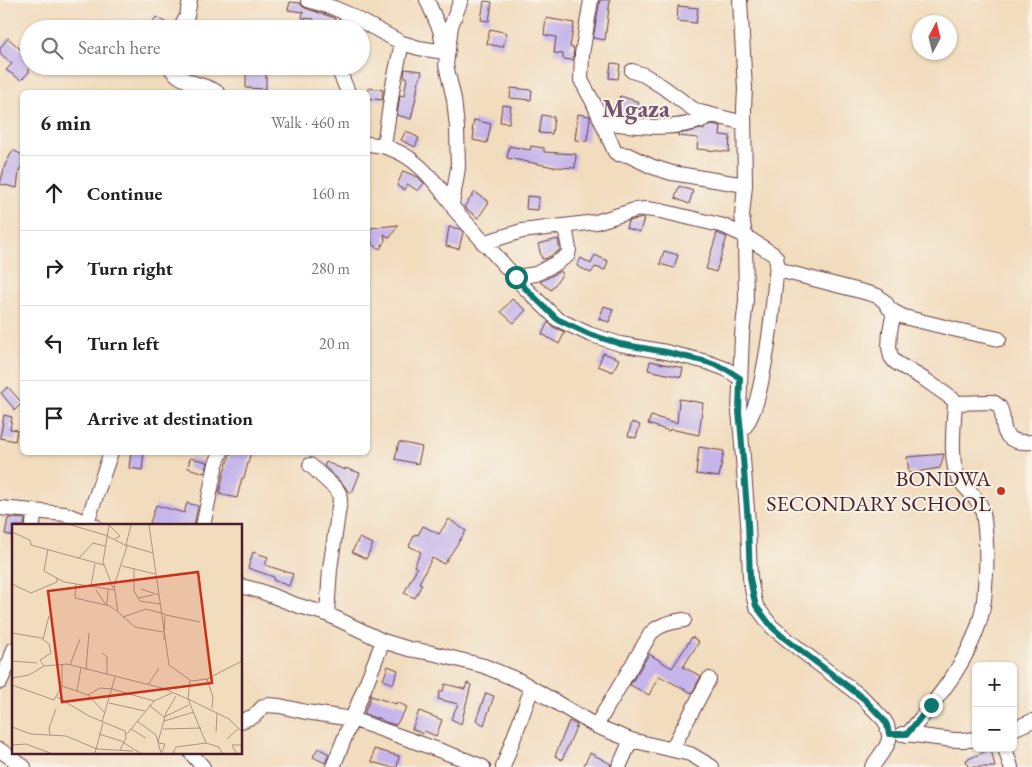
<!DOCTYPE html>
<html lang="en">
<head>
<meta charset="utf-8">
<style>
  :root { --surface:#fff; --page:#f2f2f2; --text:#222; --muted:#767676; --line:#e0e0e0 }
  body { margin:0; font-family:"EB Garamond",serif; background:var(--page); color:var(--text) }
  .controls { position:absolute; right:15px; bottom:15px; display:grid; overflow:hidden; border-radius:8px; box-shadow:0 1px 4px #0004 }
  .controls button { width:45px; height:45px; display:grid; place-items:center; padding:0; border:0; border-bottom:1px solid var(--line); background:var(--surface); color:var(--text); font:25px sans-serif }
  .compass { position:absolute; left:912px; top:15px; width:45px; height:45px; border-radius:50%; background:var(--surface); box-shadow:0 1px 4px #0004; rotate:7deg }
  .stop { position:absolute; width:15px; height:15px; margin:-11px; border:4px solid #0f766e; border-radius:50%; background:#fff }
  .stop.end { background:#0f766e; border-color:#fff; box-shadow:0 1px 5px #0008 }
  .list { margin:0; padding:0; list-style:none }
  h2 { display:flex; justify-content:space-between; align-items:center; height:65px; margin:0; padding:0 20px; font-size:21px }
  h2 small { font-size:16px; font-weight:400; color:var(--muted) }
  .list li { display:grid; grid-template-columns:32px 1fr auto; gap:15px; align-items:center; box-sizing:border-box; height:75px; padding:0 20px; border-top:1px solid var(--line) }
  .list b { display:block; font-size:19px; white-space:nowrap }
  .list em { font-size:16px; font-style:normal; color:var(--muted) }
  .icon { flex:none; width:28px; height:28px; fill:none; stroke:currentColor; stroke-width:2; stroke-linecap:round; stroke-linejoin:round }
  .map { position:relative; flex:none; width:1032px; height:767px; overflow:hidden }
  .search { position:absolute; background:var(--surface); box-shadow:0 1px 4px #0004; left:20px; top:20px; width:350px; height:55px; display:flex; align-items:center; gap:12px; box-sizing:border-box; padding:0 18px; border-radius:28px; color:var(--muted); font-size:19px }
  .panel { position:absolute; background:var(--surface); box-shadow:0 1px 4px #0004; left:20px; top:90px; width:350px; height:365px; border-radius:8px }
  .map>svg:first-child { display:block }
  .building { fill:#c6b5ea }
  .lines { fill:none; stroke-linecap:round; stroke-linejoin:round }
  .minor-casing { stroke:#633b41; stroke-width:16 }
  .minor { stroke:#fff; stroke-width:14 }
  .route { stroke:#0f766e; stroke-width:6 }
  .poi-dot { fill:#c8321e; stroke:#f7f3e8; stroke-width:2 }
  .labels { text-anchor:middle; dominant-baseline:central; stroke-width:4; stroke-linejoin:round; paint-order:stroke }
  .poi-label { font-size:22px; fill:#4a1f2b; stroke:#f7f3e8; text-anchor:end }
  .quarter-label { font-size:25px; font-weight:bold; fill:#75546e; stroke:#f7f3e8 }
  .inset-road { fill:none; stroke:#af9083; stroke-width:1 }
  .view { fill:#c8321e; fill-opacity:0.15; stroke:#c8321e; stroke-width:2.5 }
  .inset-edge { fill:none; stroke:#4a1f2b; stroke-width:2.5 }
</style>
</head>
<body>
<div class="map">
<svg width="1032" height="767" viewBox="0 0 1032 767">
  <rect width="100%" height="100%" fill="#f7f3e8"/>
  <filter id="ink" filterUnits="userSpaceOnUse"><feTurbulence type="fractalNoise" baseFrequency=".02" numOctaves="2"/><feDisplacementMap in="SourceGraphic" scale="10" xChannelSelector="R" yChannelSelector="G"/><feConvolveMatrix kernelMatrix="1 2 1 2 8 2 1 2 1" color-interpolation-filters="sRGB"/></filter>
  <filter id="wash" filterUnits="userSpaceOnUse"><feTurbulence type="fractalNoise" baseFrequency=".0096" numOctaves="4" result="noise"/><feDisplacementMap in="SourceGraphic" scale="20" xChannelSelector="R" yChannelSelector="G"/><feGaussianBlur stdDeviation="1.12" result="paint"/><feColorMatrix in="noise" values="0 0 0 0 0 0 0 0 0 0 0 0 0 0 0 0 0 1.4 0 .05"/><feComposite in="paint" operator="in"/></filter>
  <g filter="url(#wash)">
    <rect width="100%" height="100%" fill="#f2dcbe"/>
    <g id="blocks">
      <path class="building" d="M600 0H610L605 40 593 38Z
        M484 1 492 2 489 21 481 20Z
        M290 2 300 3 302 6 305 8 335 18 334 27 313 24 314 19 302 18 303 12 288 10Z
        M678 6 698 8 696 23 677 21Z
        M156 17 172 26 171 29H148Z
        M546 18 574 23 570 47 574 48 573 60 563 59V54L554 53 556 37 544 35Z
        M490 29 507 33 503 47 487 44Z
        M8 38 29 57V72L21 80 6 70 12 64 0 53V48Z
        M611 63 620 64 618 79 609 78Z
        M405 69 422 71 420 79H419L416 97 411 119 397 115 400 95 404 96 407 77H404Z
        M246 71 266 73V89L246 88Z
        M368 88 383 90 382 100 368 98Z
        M511 88 532 90 531 100 510 98Z
        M620 96 639 102 634 117 614 115Z
        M502 105 511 106 509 123 500 122Z
        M578 114 590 116V118L587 141 575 140Z
        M542 115 554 117 552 134 539 133Z
        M474 120 491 124 487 143 473 140 474 131H472Z
        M712 124 721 126 720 135 730 136 729 152 697 149 698 138 678 136V134L701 129 704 130V128Z
        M406 131 419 138 415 147 401 140Z
        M509 146 530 150 531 146 544 148V152L576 154 575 168 554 167 507 158Z
        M13 150 22 155V165L19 171 17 188 0 184 5 165Z
        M403 171 418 177 424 183 418 191 407 184 405 190 397 186Z
        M679 186 693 191 689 204 675 198Z
        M475 192 489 202 478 218 464 207Z
        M527 196 539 197 538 210 526 209Z
        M644 218 640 232 626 228 628 221Z
        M398 225 390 238 384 234 385 240 380 249 372 244 370 228Z
        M449 227 460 229 463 232 459 249 446 246Z
        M717 233 727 237 716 272 706 269Z
        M558 239 560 250 547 258 542 259 538 244Z
        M664 251 678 255 674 268 660 264Z
        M595 255 608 261 605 270 595 267 591 273 577 266 581 258 591 264Z
        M560 271 562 272V275L551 290 540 282Z
        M512 299 526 310 514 323 501 312Z
        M604 306 613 309 609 322 599 319Z
        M548 322 553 327 565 332 559 344 542 334Z
        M603 353 619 359 613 372 598 366Z
        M650 361 683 368 681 377 648 370Z
        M8 387 22 403 15 410 1 393Z
        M679 399 703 403 699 435 670 429 669 431 648 424 651 416 677 423Z
        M4 415 12 417 10 429 17 430 15 441 0 438Z
        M632 422 640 425 636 438 628 436Z
        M399 442 422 447 418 464 395 459Z
        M699 447 724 451 719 477 696 474Z
        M131 452H144L142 470 129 468Z
        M231 452H251L244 478H242L237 498 219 494 224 472Z
        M944 454 940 468 909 473 907 457Z
        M190 458 208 462 205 473 188 468Z
        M326 462 345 470V468L360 473 352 493 348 491 343 484 324 466Z
        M187 503 198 506 194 526H149L156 505 184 513Z
        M8 518 25 519 24 526H14V536L5 534Z
        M449 519 466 531 444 564 432 558 419 583 422 584 415 598 404 593 417 568 414 566 421 552 409 546 415 534 418 535 423 526 439 534Z
        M359 538 373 544 366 559 352 552Z
        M253 552 268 557 265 565 293 574 289 586 273 580 274 577 248 568Z
        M692 637 699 642 683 667 701 676 692 693 659 676 649 695 630 685 649 654 672 668Z
        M388 666 398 670 393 684 383 680Z
        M467 683 471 685 461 724 451 719 458 704 438 699 440 691H443L445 684 465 689Z
        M486 693 494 696 484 725 476 720Z
        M371 696 396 704 397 702 407 707 396 725 385 722 378 717V719L364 714Z
        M419 711 442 720 436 736 424 731 423 734 412 729Z
        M569 721 577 725 562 760 555 756Z
        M318 748 329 754 325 763 313 757Z
        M374 749 399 756 397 767H390L372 762Z
        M991 749 995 767H968L966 760Z
        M590 753 611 764 610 767H583Z"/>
    </g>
  </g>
  <g filter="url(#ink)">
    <use href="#blocks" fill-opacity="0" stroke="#633b41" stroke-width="1"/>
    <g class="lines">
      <defs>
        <path id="minor" d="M308 0 334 8 348 14 402 43 419 48 444 52
          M427 0 440 30 444 51
          M461 0 451 26 446 65 454 99 457 128 458 168 452 204 454 209 524 287 557 319 589 334 620 344 666 352 707 362 726 369 740 378
          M591 0 582 54 581 80 593 102 615 152 618 154 628 155 653 167 672 173 745 185
          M740 0 745 89 744 108 745 185 742 216 745 236 746 301 742 335 739 412 741 432 748 523 750 578 753 594 756 606 772 627 799 649 863 698 884 720 887 725 889 735V740L886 747 872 767
          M180 29 187 16 190 0
          M169 66C181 84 199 82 217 92
          M337 66 348 92
          M632 71 644 75 663 87 693 109 700 112 744 123
          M602 122C633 126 684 133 711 115
          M368 144C409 147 429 174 452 204
          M384 146 393 85 402 43
          M483 243 522 231 596 222 635 210 646 209 661 211 724 226 745 236 773 254 776 257 777 263C774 298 771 333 764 367 760 389 756 414 741 432
          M777 263 779 268 786 272 864 292 878 296 885 302 889 308 894 312 904 317 957 330 999 339
          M516 277 536 274 558 262 568 255 569 249 565 226
          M894 312 890 331 889 347 891 357 895 362 927 381 954 400 955 403C954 423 949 462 959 479 966 491 980 498 983 513 986 532 987 554 986 574 985 582 985 592 984 600 978 651 939 697 907 735
          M955 403 992 402C1015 409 986 445 1032 442
          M310 465 337 490 339 493 340 500 330 569 327 614
          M0 508 65 514 95 526
          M87 522 111 452
          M33 526 34 511
          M203 526 216 464 221 452
          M241 586 260 591 296 605 327 614 383 641 409 649 432 653 484 666 520 681 596 726 631 740 690 754 712 767
          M0 682 10 661 14 649
          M241 721 254 716 264 706 267 705 280 706 306 712 352 719 458 757 483 767
          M596 726 651 633C660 624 672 622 684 620
          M1013 729 1032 721
          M902 734C927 735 951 743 976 739
          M1005 748 1011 767
          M672 749 709 679
          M0 750 24 767
          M191 753 203 767
          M333 767 383 641
          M503 767 532 688
          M619 767 631 740"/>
      </defs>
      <use href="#minor" class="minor-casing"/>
      <use href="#minor" class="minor"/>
    </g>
  </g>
  <g class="lines" filter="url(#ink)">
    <path class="route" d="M516 277 524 287 557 319 589 334 620 344 666 352 707 362 726 369 740 378 739 412 741 432 748 523 750 578 753 594 756 606 772 627 783 637 863 698 884 720 887 725 889 734H907L931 705"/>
  </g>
  <circle class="poi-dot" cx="1001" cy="491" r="5"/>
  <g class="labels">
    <g class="poi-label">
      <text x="991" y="478">BONDWA<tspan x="991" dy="25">SECONDARY SCHOOL</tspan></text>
    </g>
    <g class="quarter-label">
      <text x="636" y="108">Mgaza</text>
    </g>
  </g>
  <g transform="translate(12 524)">
    <rect width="230" height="230" fill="#f2dcbe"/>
    <path class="inset-road" d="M59 1 93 11 115 22 102 62 106 88 123 103 151 108M97 1 91 38 101 64M97 1 108 12 103 15M137 1 157 141 178 156 176 175 217 195 230 208M0 8 18 16 19 21 92 41M114 21 141 29M114 21 119 1M36 25 32 47 52 58 102 66M67 34 81 19 93 22M110 42 143 50M122 45V67L128 77 148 80M0 60 19 69 45 58V54M64 60 63 74 98 82 106 88M79 61 83 40M129 65 147 71M84 66 94 81M126 74 141 71M95 81 96 66M154 91 188 98M111 93 134 85 153 90 152 116M0 109 29 114 37 120 39 129 28 136 32 142M31 115 37 92M90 129 95 133V150M0 137 25 139M58 141 68 115M74 146 77 109M0 154 17 151 32 142 55 140 150 164 176 175 194 219 207 223 210 229M195 155 201 173 200 184M179 157 195 155 230 137M0 161 42 176 50 162V140M136 161 147 144M50 162 76 171 93 189M65 167 69 144M76 171 88 164 100 165 142 177M45 173 77 192 113 207 114 214 108 226M97 179 133 187M137 181 152 193 177 181M125 197 144 211 149 229M152 197 182 188M90 198 103 153M0 203 19 210 54 212 85 225 121 227M119 205 134 214M151 205 189 204M204 208 205 189M38 210 37 204 44 185M87 210 109 217 128 229M115 210 142 177 160 169M215 215 227 204M146 218 154 189 164 172M146 219 153 220 150 228M0 221 14 220 38 229M83 229 91 199M161 229 164 223 194 219M224 229 220 221H230"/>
    <path class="view" d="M186 48 200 159 50 178 36 67Z"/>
    <rect width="230" height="230" class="inset-edge"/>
  </g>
</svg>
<div class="controls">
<button>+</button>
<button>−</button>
</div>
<svg class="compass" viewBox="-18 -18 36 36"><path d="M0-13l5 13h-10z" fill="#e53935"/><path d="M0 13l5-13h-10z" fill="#767676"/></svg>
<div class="stop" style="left:516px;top:277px"></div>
<div class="stop end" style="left:931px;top:705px"></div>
<div class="search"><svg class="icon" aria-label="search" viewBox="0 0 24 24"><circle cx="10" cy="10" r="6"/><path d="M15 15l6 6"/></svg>Search here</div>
<section class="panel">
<h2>6 min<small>Walk · 460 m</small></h2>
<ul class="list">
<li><svg class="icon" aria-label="ahead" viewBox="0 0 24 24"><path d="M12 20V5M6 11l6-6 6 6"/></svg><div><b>Continue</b></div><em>160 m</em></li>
<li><svg class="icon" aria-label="right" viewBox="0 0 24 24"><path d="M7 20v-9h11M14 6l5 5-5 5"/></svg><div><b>Turn right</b></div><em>280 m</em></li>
<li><svg class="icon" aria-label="left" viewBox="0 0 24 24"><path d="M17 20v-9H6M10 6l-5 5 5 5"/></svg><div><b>Turn left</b></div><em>20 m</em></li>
<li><svg class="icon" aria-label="arrive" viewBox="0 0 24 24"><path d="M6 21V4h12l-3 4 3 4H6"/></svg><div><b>Arrive at destination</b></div></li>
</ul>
</section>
</div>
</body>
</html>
